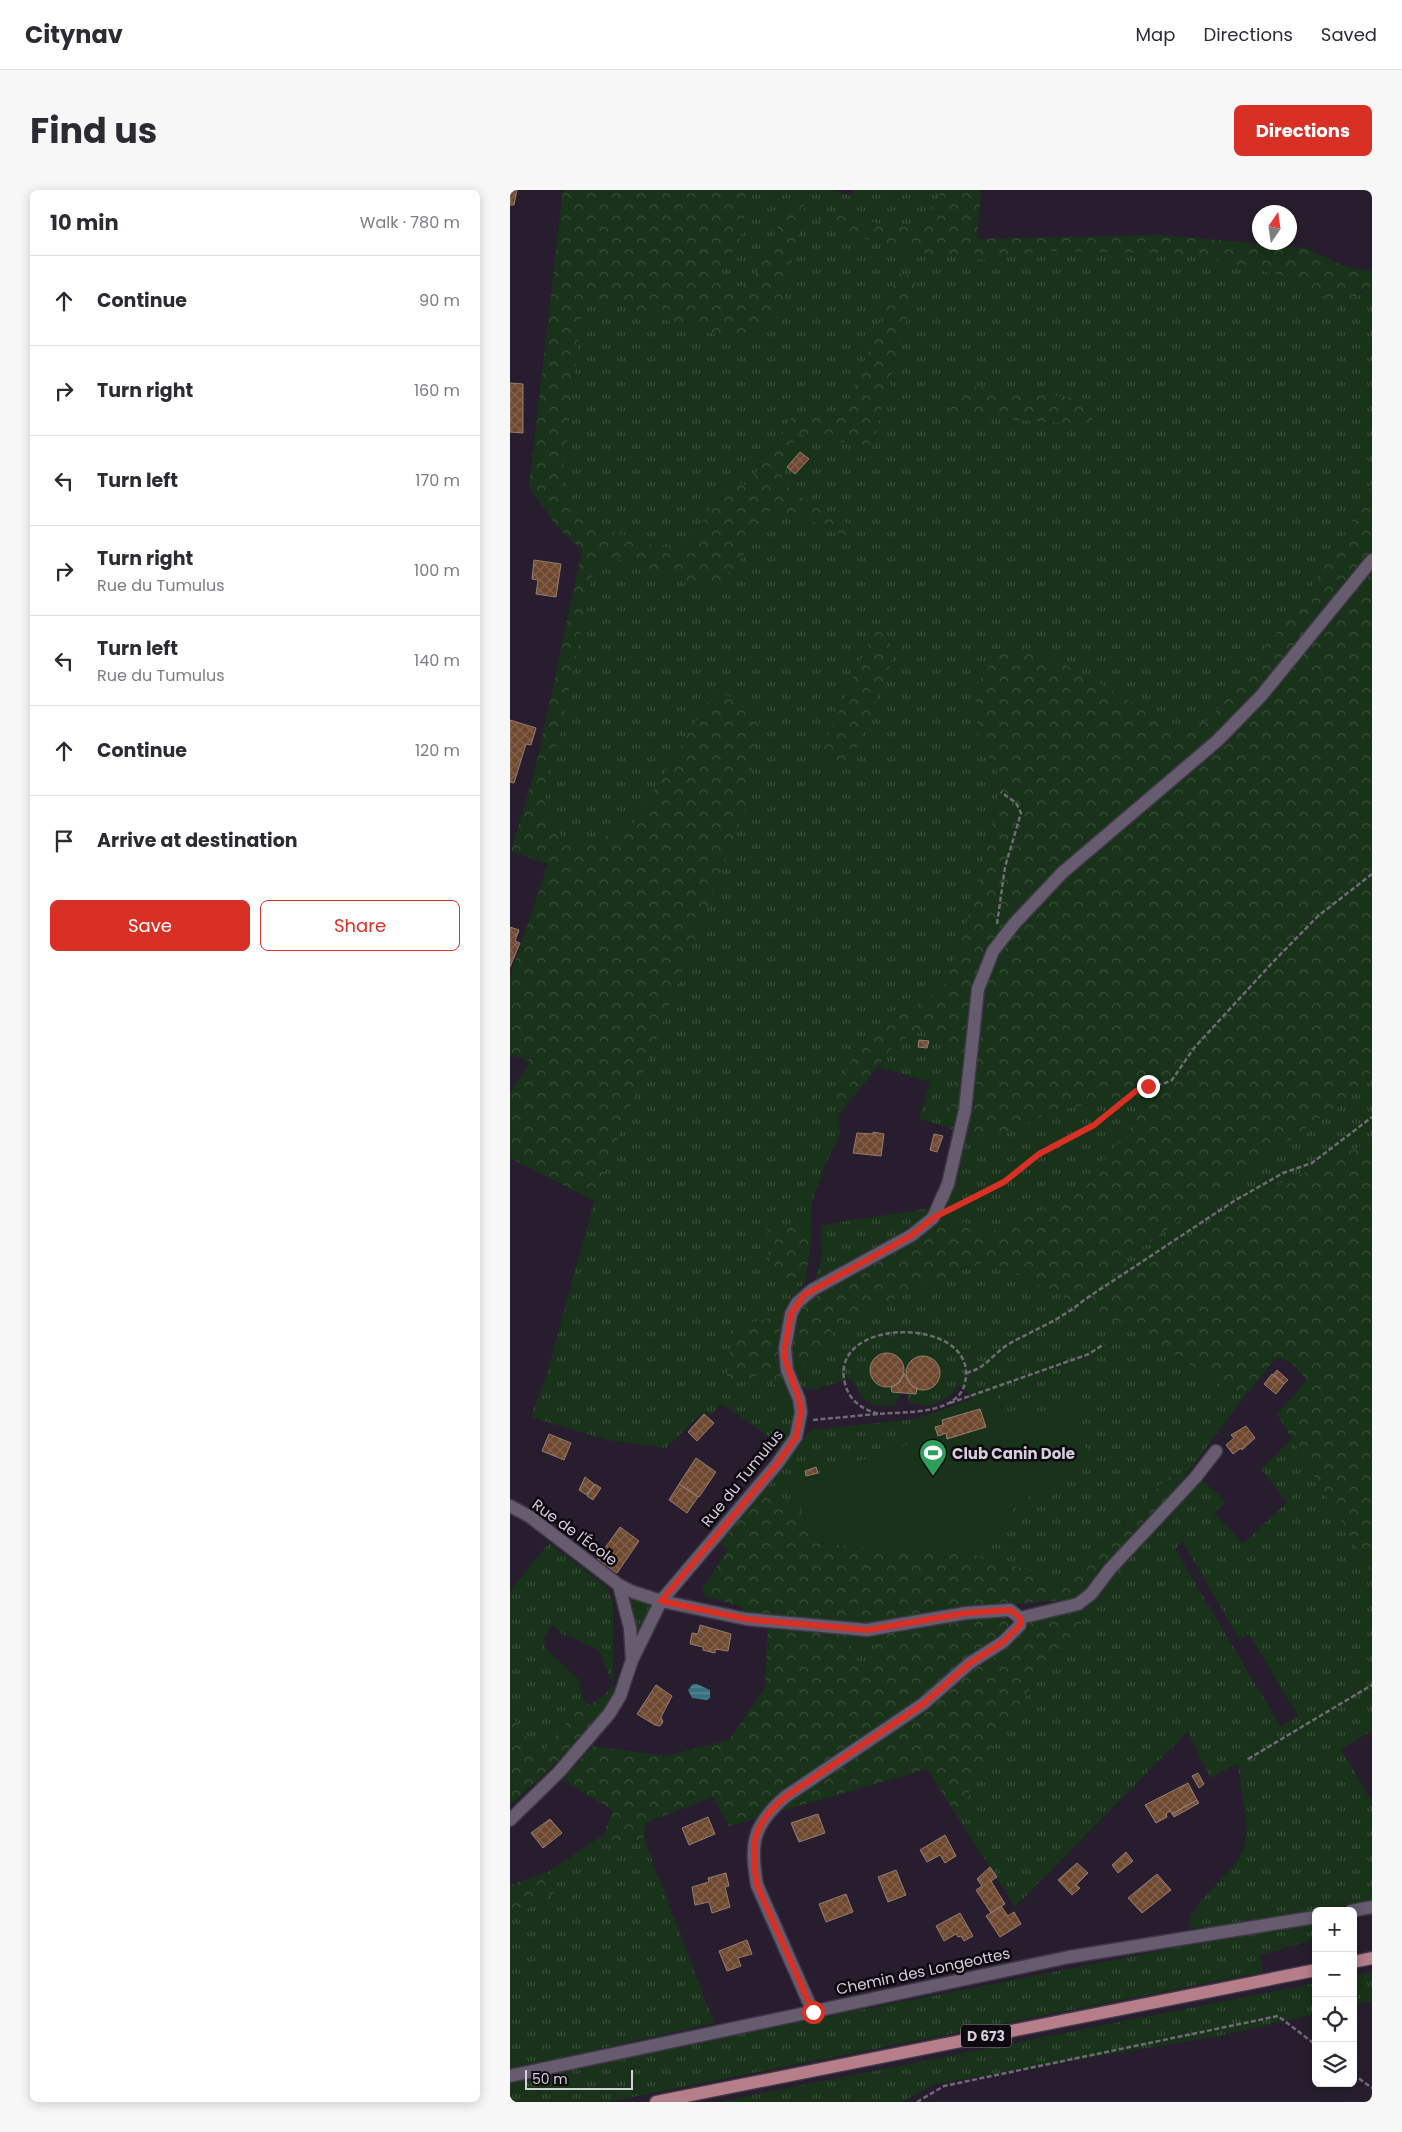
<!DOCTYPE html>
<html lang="en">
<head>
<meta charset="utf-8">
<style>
  :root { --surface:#fff; --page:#f7f7f7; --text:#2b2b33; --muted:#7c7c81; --line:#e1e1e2; --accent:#d93025 }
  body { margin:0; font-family:Poppins,sans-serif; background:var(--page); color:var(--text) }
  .controls { position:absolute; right:15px; bottom:15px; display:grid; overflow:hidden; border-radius:8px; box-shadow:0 2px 12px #0003 }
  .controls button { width:45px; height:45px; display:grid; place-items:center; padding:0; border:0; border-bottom:1px solid var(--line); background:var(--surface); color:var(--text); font:25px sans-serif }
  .compass { position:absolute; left:742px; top:15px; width:45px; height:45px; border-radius:50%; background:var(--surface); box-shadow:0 2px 12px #0003; rotate:13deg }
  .scale { position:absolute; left:15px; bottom:12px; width:108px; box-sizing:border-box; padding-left:5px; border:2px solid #d5ceda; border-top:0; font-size:14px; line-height:18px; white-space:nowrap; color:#d5ceda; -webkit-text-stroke:4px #0e0911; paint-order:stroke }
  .stop { position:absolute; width:15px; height:15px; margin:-11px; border:4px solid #d93025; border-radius:50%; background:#fff }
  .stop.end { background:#d93025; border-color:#fff; box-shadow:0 1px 5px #0008 }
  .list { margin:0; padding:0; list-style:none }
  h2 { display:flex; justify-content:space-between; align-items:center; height:65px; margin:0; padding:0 20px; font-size:21px }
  h2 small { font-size:16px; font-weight:400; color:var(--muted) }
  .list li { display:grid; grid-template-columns:32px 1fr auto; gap:15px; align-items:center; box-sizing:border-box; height:90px; padding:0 20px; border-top:1px solid var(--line) }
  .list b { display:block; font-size:19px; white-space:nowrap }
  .list p { margin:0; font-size:16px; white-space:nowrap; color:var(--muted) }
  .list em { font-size:16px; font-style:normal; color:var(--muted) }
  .actions { display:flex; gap:10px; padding:15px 20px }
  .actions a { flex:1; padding:11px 0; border:1px solid var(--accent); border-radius:8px; text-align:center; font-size:18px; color:var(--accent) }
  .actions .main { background:var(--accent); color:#fff }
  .icon { flex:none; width:28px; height:28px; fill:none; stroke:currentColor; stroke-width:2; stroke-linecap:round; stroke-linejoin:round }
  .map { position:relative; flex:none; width:862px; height:1912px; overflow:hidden; border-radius:8px }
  header { display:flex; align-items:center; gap:30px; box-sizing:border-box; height:70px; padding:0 25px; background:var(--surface); border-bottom:1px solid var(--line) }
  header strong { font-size:24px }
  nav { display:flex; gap:28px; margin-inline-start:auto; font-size:18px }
  .intro { display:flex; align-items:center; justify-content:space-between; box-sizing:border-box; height:120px; padding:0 30px }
  h1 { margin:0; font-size:35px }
  .button { padding:12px 22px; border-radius:8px; background:var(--accent); color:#fff; font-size:18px; font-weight:700 }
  main { display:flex; gap:30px; padding:0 30px }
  aside { flex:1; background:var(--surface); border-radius:8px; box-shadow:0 2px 12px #0003 }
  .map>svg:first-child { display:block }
  .grass { fill:url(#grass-tufts); fill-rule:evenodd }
  .forest { fill:url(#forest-crowns) }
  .park { fill:#183319 }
  .water { fill:url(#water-rules) }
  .building { fill:url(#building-cross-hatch); stroke:#957e70 }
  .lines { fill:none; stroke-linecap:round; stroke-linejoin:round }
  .minor-casing { stroke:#3f3745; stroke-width:15 }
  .major-casing { stroke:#3f3745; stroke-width:15 }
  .path { stroke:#726978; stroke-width:2.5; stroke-dasharray:5 2.5; stroke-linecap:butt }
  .minor { stroke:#665b6f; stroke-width:12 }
  .major { stroke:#b67e89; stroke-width:12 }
  .route { stroke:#d93025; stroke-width:6 }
  .labels { text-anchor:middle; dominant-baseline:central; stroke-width:5; stroke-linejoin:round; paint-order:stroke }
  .shield { fill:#0e0911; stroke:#99939e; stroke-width:1 }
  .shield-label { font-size:14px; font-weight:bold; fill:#d5ceda }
  .poi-label { font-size:15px; font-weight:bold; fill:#d5ceda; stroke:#0e0911; text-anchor:start }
  .street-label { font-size:15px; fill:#d5ceda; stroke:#0e0911 }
</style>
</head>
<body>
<header>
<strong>Citynav</strong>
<nav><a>Map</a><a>Directions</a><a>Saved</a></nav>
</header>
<div class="intro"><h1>Find us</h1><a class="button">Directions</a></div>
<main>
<aside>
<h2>10 min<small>Walk · 780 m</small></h2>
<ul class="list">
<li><svg class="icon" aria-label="ahead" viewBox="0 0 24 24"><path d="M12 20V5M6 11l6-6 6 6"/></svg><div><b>Continue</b></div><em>90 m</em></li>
<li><svg class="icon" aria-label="right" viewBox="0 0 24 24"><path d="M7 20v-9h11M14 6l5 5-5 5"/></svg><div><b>Turn right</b></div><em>160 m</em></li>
<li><svg class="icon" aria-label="left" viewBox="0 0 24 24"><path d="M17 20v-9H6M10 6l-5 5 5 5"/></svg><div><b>Turn left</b></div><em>170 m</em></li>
<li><svg class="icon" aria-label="right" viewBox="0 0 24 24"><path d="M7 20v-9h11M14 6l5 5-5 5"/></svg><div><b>Turn right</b><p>Rue du Tumulus</p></div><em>100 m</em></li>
<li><svg class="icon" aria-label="left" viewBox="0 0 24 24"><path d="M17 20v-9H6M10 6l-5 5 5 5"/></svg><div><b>Turn left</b><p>Rue du Tumulus</p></div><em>140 m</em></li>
<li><svg class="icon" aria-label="ahead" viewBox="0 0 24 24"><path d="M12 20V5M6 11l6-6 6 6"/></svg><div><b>Continue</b></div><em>120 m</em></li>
<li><svg class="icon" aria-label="arrive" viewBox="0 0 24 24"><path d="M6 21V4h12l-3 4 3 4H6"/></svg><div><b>Arrive at destination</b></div></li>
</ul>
<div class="actions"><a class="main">Save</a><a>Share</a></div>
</aside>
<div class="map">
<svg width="862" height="1912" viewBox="0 0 862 1912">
  <defs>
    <pattern id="grass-tufts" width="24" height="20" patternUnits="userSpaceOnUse" patternTransform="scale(1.25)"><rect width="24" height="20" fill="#183319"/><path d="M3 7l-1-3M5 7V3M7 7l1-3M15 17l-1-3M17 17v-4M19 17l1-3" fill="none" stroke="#394f3a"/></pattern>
    <pattern id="forest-crowns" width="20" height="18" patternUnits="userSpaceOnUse" patternTransform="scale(1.25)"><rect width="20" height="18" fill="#183319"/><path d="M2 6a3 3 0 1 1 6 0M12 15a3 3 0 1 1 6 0" fill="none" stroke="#394f3a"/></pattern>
    <pattern id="water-rules" width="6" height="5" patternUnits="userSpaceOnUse" patternTransform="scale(1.25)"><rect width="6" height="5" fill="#37727f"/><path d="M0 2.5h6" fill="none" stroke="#5c8b96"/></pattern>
    <pattern id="building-cross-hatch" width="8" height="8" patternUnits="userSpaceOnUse" patternTransform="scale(1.25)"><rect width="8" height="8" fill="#6f4830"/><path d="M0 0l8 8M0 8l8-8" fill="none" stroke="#83614d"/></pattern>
  </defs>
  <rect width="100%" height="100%" fill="#271d2e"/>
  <path class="grass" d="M240 0H322L341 6 343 0H432L416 27 404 37H389L478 70 534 61 675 64 775 86 831 116 862 97V294L850 319 795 407 700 530 669 540 568 481 520 459 468 548 493 591 451 753 432 800 354 847 324 903 329 925 330 945 315 975 302 1012 301 1036 269 1039 258 1037 270 1089 295 1092 279 1111 276 1127C269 1125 267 1128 261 1130 243 1134 240 1127 221 1139L220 1172 228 1192 257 1183 277 1214 285 1208C286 1228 284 1240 275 1258L212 1214 200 1225 193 1222 156 1258 98 1250 21 1227 38 1180 84 1011 205 501 123 634 79 653 58 655 34 623 38 583 50 545 87 362 227 375 257 321 285 324 338 347 341 336 285 303 271 291 287 244 362 257 408 85 389 84 335 220 283 226 255 266 239 296 216 290 177 359 146 357 83 333 50 307 74 104 228 151 270 126 295 15 277 17 248 81 229 103 206 86 230 50ZM365 439 314 574 313 557Z
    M414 839 435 844 445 860 447 878 438 937 409 929 420 892 368 877 385 854Z
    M464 875 468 876 462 942 492 945 543 921 606 909 622 913 629 925C610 951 590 977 566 998 544 1018 504 1033 477 1044L451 1031H430C453 983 458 927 464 875Z
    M862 880V951L723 1016 627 1083 613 1071 836 909Z
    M422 1018C394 1053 344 1071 305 1091L312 1065 311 1035Z
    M480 1071 642 1150 715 1198 734 1207 668 1296 660 1285 547 1400 518 1380 461 1364 506 1316 578 1265 496 1231 485 1201 460 1210 458 1202 449 1195C436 1213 420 1220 399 1212L397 1203H390L386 1214C361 1221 350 1210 342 1188L306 1199 290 1198 283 1176 327 1154 319 1137 456 1078Z
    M406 1229 404 1241 409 1251 283 1293 292 1320 255 1297 301 1240Z
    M782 1249 862 1383V1541L831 1559 862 1612V1711L740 1732 678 1739C683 1702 733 1685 736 1646 738 1628 730 1592 728 1573L700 1588 678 1541 505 1717 447 1626 483 1557 547 1458 567 1419 588 1404 623 1362 691 1289 716 1312 704 1323 733 1354 777 1312 751 1279ZM673 1352 729 1449 739 1444 788 1526 771 1537 665 1359Z
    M39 1353 97 1397 103 1412V1494L89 1461 60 1446 53 1445 43 1435C36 1442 33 1448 35 1458L69 1490 74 1512 28 1568 0 1522V1401Z
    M117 1405 145 1414 126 1447Z
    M366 1443 368 1475 344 1476 339 1444Z
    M93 1645 101 1654 134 1649 204 1833 0 1879V1729L44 1703 38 1682Z
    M806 1733V1749L750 1765 752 1782 97 1912H0V1889L675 1756Z
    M862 1782V1811L843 1816V1786Z
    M806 1793V1824L708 1846 425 1894 392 1912H208Z"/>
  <path class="forest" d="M53 0H240L230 50 207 86 229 102 248 81 277 17 295 14 270 126 228 151 74 105 50 307 83 333 146 357 177 359 216 289 239 296 255 266 283 226 335 220 389 84 408 85 362 257 287 244 271 291 285 303 341 337 338 347 285 324 258 321 227 375 202 399 87 363 50 545 38 583 34 623 58 655 79 653 123 634 205 500 251 521 235 619 84 1011 0 968V903L20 871 0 865V786L38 674 1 661 26 576 72 360 46 336 19 296Z
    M432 0H471L467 49 650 45 794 58 840 78 862 81V96L831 116 775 86 675 64 534 61 478 70 409 63 329 42 306 29 315 23 389 37H404L416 27Z
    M462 196 574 209C583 216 582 224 582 235L459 227 442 222 438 214 443 201Z
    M862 294V880L836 909 614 1071 627 1083 723 1016 862 951V1383L767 1224 797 1190 782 1173 767 1167 734 1207 716 1198 642 1150 480 1071 456 1078 320 1137 327 1154 283 1176 280 1152 286 1127 297 1108 315 1096 430 1031H451L477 1044C504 1033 544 1018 566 998 590 977 610 951 629 925L622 913 606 909 543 921 492 945 474 948 462 942 468 876 457 873 444 941 438 937 447 878 445 860 435 844 414 839 385 854 329 925 324 903 354 847 432 800 451 753 493 592 468 548 465 497 490 461 520 459 568 481 669 540 699 530 795 407 850 319Z
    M365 438 379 449 383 467 349 555 330 578 314 574 313 557Z
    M301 1036V1053L295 1092 270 1089 260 1083 257 1037 269 1039Z
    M270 1125 276 1127 269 1153 270 1167 285 1208 277 1215 257 1183 228 1192 216 1185 220 1172 221 1139C240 1127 252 1134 270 1125Z
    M660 1285 668 1296 577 1401 566 1409 484 1416 360 1432H337L231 1423 233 1417 194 1406 193 1398 218 1359 210 1353 255 1297 292 1320 304 1353 461 1364 518 1380 547 1400Z
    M567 1419 575 1451 547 1458 483 1557 447 1626 417 1579 219 1636 203 1607 135 1633 134 1649 101 1654 93 1645 103 1620 52 1590 83 1556 156 1566 219 1550 255 1498 258 1435 339 1444 344 1475H368L366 1443 435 1431 493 1425 511 1441 518 1431Z
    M103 1494 105 1502C79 1545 37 1581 0 1615V1522L28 1567 74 1512 80 1515 95 1504Z
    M38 1682 44 1703 0 1729V1695Z"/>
  <path class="park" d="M485 1201 496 1231 564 1213 578 1265 506 1316 461 1364 304 1353 283 1293 409 1251 404 1241 406 1229Z"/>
  <path class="water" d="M183 1494H187L200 1500V1508L197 1510 182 1508 178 1500Z"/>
  <path class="building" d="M0 0H7L4 15H0Z
    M0 193 13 194V243L0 242Z
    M290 262 299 269 285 284 277 277Z
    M24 370 51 374 46 407 26 404 28 390 22 389Z
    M0 530 26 538 21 555 16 554 4 593 0 592Z
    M0 737 9 740 5 751 10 753 0 777Z
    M409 850 419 851 417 858 408 857Z
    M363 942 374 944 371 966 343 963 347 943 363 944Z
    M424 944 433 946 427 962 420 960Z
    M360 1180a17 17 0 1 1 34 0a17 17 0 1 1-34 0Z
    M396 1183a17 17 0 1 1 34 0a17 17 0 1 1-34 0Z
    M767 1180 778 1190 774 1194 763 1185Z
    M394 1183 402 1196 407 1199 406 1204 382 1202 381 1197 389 1193Z
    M762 1184 774 1194 766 1204 754 1194Z
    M470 1219 476 1237 437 1249 436 1243 428 1246 425 1237 433 1235 432 1230Z
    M194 1224 204 1233 187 1251 178 1242Z
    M736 1236 745 1248 732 1260 731 1258 723 1264 716 1255 724 1248 721 1245Z
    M39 1244 61 1253 54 1270 32 1261Z
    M186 1268 206 1282 189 1307 169 1294Z
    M306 1277 308 1283 296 1286 295 1281Z
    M75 1287 84 1294 77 1305 69 1300Z
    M85 1294 91 1298 83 1310 77 1306Z
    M169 1294 188 1307 177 1323 159 1310Z
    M110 1337 129 1351 107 1383 87 1369Z
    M190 1435 221 1444 218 1461 205 1459V1463L193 1460V1457L180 1454 182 1443 188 1444Z
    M146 1495 162 1506 151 1527 153 1532 150 1536 145 1535 127 1524Z
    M688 1583 694 1594 689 1598 682 1586Z
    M678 1593 687 1610 662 1624 660 1621 656 1624 657 1627 646 1633 635 1615Z
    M687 1610 689 1613 664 1627 662 1624Z
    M308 1624 315 1643 289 1652 281 1633Z
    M198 1627 205 1644 179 1655 172 1638Z
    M40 1629 52 1643 33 1658 21 1643Z
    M435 1645 446 1666 435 1673 430 1665 417 1672 410 1660Z
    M616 1662 623 1671 608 1683 602 1675Z
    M567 1673 578 1683 566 1695 570 1698 562 1705 548 1690Z
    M480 1677 487 1687 481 1691 495 1714 481 1723 466 1700 472 1696 467 1689Z
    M386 1680 396 1705 378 1712 368 1687Z
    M216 1683 219 1696 215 1697 220 1717 202 1723 199 1712 185 1715 182 1697 199 1692 198 1688Z
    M647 1684 661 1700 632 1723 618 1708Z
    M336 1704 343 1722 316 1732 309 1714Z
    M491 1716 498 1726 504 1722 511 1734 490 1747 476 1726Z
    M450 1723 463 1746 454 1751 451 1746 448 1747 446 1744 434 1751 426 1736Z
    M237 1750 242 1764 228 1768 231 1776 217 1781 209 1761Z"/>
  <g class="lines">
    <defs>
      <path id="minor" d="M0 1316 19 1326 109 1395 123 1402 151 1411 236 1429 357 1440 456 1423 500 1420 510 1428V1435L493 1452 460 1473 413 1514 275 1607C242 1636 240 1654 247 1695L303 1822
        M109 1395 120 1438 122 1469
        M510 1428 568 1414 581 1404 600 1379 685 1288 706 1261
        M0 1630 49 1582 99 1524 110 1506 122 1470 151 1411 267 1274 286 1247 291 1222 289 1209 277 1180 275 1158 281 1124 287 1113 302 1100 402 1045 423 1028 438 994 455 920 468 799 483 761 504 734 552 683 707 551 751 506 862 370
        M841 1721 862 1717
        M0 1886 559 1767 806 1727"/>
      <path id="major" d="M843 1772 862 1768
        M146 1912 806 1780"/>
    </defs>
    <use href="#minor" class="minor-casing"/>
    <use href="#major" class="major-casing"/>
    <path class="path" d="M487 734 495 677 511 623 506 613 491 602
      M443 1018 494 992 543 955 584 935 625 901 638 896 653 894 662 890 684 858 763 772 808 726 862 684
      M456 1183C475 1179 482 1165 497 1155 523 1140 551 1130 574 1110L724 1011 773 983 802 973 862 927
      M440 1213 579 1164 594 1154
      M303 1230C324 1228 345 1226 367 1224 396 1221 457 1227 456 1183 456 1125 313 1128 336 1197 341 1212 354 1220 369 1224
      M738 1569 862 1495
      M843 1884 862 1898
      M407 1912 434 1896 768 1826 806 1855"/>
    <use href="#minor" class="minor"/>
    <use href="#major" class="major"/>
  </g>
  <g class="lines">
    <path class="route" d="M303 1822 247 1695C240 1654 242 1635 275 1607L413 1514 460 1473 493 1452 510 1435V1428L500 1420 456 1423 357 1440 236 1429 151 1411 267 1274 286 1247 291 1222 289 1209 275 1169V1158L281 1124 294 1105 402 1045 423 1028 494 992 529 964 584 935 626 901 638 896"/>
  </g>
  <defs>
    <symbol id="stadium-pin" viewBox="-11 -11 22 30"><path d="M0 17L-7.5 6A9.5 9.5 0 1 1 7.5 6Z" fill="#2e9e5b" stroke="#0e0911"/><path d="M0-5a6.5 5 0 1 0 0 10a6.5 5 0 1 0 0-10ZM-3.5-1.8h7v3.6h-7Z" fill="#fff"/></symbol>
  </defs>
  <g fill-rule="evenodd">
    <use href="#stadium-pin" x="407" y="1247" width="32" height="43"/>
  </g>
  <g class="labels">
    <rect class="shield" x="451" y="1834.5" width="50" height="23" rx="4"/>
    <g class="shield-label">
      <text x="476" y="1846">D 673</text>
    </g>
    <g class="poi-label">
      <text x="442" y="1263">Club Canin Dole</text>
    </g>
    <g class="street-label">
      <text transform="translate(232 1288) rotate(-51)">Rue du Tumulus</text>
      <text transform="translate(65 1342) rotate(36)">Rue de l'École</text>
      <text transform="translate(413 1781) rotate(-12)">Chemin des Longeottes</text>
    </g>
  </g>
</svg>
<div class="controls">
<button>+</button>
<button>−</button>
<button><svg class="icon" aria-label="locate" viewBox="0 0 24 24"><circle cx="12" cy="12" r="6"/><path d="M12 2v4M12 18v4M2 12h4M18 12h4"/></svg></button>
<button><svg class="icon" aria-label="layers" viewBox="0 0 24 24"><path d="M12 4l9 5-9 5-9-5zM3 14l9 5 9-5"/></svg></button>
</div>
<svg class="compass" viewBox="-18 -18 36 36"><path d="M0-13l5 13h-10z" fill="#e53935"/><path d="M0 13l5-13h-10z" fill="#7c7c81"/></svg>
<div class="scale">50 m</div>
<div class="stop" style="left:303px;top:1822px"></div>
<div class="stop end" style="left:638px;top:896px"></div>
</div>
</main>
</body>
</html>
